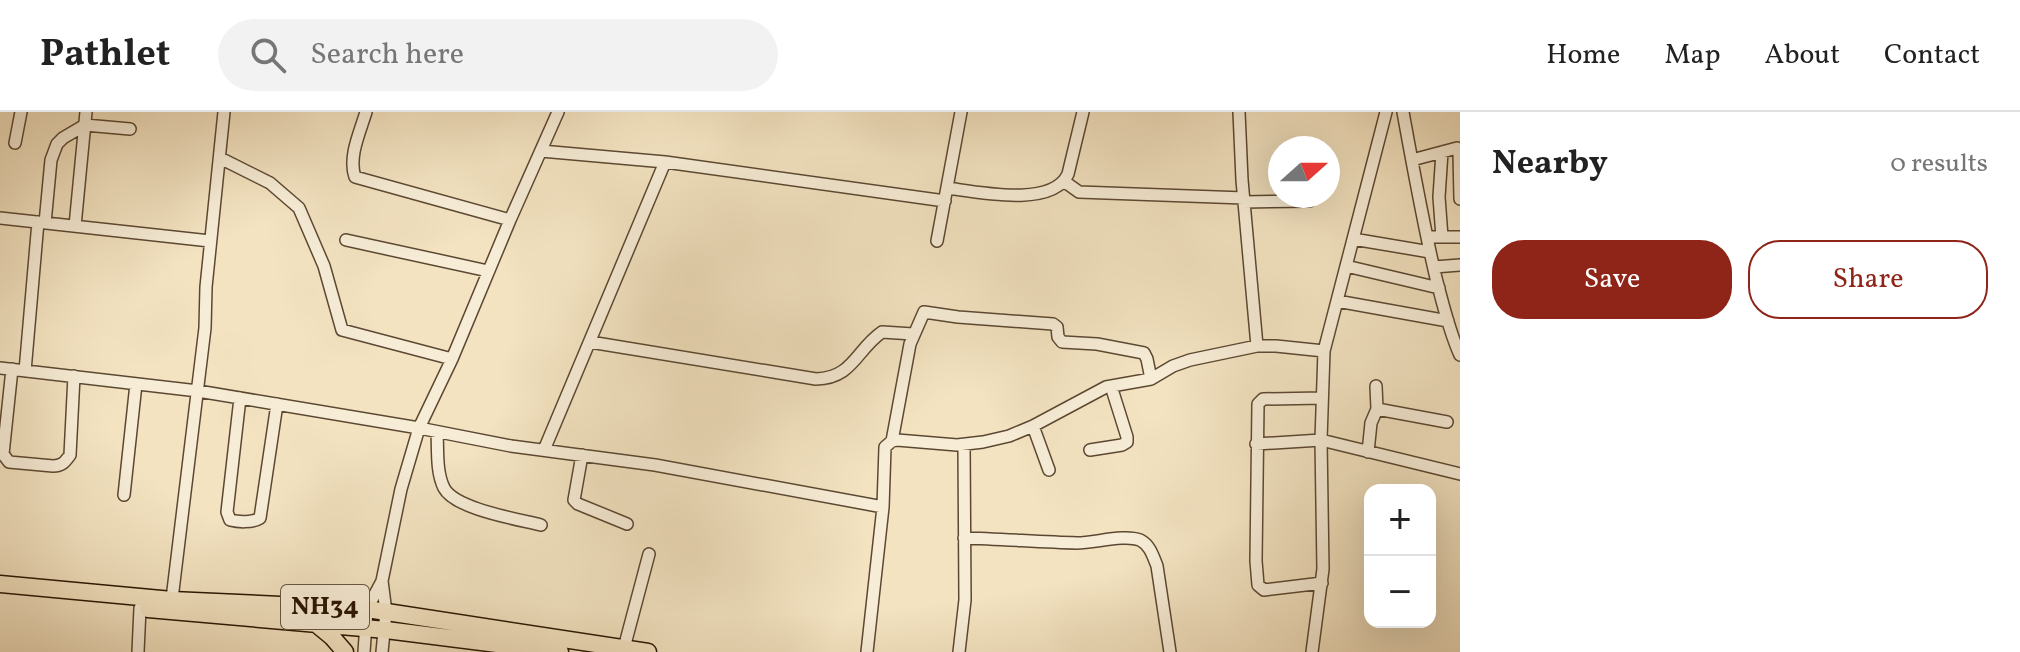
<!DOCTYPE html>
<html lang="en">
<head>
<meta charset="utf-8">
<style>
  :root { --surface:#fff; --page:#f2f2f2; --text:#222; --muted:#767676; --line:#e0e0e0; --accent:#8f2418 }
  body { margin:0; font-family:Vollkorn,serif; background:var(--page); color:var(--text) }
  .controls { position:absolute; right:24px; bottom:24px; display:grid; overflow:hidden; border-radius:16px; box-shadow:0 8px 32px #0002 }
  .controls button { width:72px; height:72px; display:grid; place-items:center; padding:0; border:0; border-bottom:2px solid var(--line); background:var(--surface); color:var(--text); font:40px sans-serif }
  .compass { position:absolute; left:1268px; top:24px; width:72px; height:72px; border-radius:50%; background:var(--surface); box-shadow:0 8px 32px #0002; rotate:69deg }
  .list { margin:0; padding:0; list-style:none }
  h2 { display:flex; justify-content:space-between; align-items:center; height:104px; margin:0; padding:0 32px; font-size:34px }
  h2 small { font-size:26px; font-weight:400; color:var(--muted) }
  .actions { display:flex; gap:16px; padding:24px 32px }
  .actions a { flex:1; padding:18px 0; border:2px solid var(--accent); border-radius:32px; text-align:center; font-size:28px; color:var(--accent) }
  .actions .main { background:var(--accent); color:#fff }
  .icon { flex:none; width:44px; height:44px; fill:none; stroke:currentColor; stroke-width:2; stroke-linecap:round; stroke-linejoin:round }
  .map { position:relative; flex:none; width:1460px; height:540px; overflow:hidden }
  header { display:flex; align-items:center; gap:48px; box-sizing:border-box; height:112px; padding:0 40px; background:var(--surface); border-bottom:2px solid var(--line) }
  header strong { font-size:38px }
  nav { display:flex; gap:44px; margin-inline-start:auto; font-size:28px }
  .search { width:560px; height:72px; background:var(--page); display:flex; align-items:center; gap:20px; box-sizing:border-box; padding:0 28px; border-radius:44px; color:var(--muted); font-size:30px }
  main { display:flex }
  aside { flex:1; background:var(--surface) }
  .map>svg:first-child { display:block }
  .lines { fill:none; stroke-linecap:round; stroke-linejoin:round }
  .minor-casing { stroke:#5c4832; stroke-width:14 }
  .highway-casing { stroke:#2a1502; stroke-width:19 }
  .minor { stroke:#f7edd7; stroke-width:11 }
  .highway { stroke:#f3e3c1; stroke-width:16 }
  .labels { text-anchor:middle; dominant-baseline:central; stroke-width:6; stroke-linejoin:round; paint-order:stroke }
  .shield { fill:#f7edd7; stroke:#685642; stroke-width:2 }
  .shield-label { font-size:26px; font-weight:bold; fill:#2a1502 }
</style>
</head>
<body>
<header>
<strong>Pathlet</strong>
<div class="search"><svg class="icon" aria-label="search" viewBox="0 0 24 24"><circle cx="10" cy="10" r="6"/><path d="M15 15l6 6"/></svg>Search here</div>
<nav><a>Home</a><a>Map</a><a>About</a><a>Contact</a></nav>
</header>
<main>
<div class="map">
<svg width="1460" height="540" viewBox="0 0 1460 540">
  <rect width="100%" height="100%" fill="#f3e3c1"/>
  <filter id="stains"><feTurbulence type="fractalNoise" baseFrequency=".0025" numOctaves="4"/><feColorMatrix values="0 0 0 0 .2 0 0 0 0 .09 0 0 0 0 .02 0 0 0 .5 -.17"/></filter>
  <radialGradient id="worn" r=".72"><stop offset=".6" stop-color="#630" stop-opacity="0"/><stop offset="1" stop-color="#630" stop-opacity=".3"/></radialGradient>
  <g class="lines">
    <defs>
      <path id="minor" d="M366 0C360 20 348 45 355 65L510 108
        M1239 0 1242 68 1257 234
        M1403 0C1413 55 1423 111 1436 166 1443 192 1449 219 1460 243
        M15 31 21 0
        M541 39 665 50 945 89
        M1442 40 1439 85 1442 125
        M220 46 270 71 299 96 324 154 342 218 452 247
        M1412 48 1457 36 1459 40 1460 87
        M1065 70 1079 80 1244 86
        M947 76C977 80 1053 96 1068 62L1083 0
        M1244 90 1310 89
        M0 106 210 129
        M45 111 51 48 57 32 63 26 85 13 130 17
        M75 114 86 0
        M1427 125H1460
        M1353 127 1430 140
        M346 128 488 159
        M937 129 961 0
        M1346 154 1439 176
        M1434 155 1460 153
        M1337 189 1448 209
        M590 230 816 267C853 266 856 238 882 220L913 222
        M0 256 198 279 419 316 511 334 655 353 883 395
        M12 257 3 342 9 350 53 354C62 354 65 350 70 343L74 264
        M25 259 38 110
        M240 286 227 400 230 408C238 410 252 411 260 406L277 292
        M1377 297 1447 310
        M1033 314 1049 358
        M437 320C438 338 436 360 444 376 455 397 517 407 541 413
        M892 329 910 232 924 200 958 205 1053 212 1057 215 1058 225 1062 230 1097 232 1144 241 1147 247 1151 267
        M1256 332 1321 328 1460 362
        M544 338 665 50
        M1090 338 1122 333 1127 330V325L1111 274
        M1368 340 1371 311 1377 297 1376 274
        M582 343 574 388 578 392 627 412
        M124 383 136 272
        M964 426C1002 427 1040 430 1077 431 1095 431 1124 422 1140 428 1150 433 1153 444 1157 454L1170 540
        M1322 471 1264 478 1258 473 1256 449 1258 292 1263 287 1322 286
        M171 495 205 216 206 175 224 0
        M624 536 649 442
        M138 540 140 496
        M364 540 367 497 382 469
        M382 540 386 500 382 469 401 377 419 316 452 247 510 108 558 0
        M867 540 883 395 885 335 892 329 897 328 957 333 983 330 1009 324 1033 314 1106 275 1151 267 1173 254 1190 248 1257 234H1276L1324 239
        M959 540 965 488 964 333
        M1312 540 1323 457 1321 328 1324 239 1386 0"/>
      <path id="highway" d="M0 472 172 488 367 497 648 540
        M148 497 386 518 560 540
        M315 511 332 525 345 540"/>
    </defs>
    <use href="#minor" class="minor-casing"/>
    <use href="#highway" class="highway-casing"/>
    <use href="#minor" class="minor"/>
    <use href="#highway" class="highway"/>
  </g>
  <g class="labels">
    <rect class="shield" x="281" y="473" width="88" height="44" rx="6"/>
    <g class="shield-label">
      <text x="325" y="495">NH34</text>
    </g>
  </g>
  <rect width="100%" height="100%" filter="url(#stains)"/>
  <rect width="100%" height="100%" fill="url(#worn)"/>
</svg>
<div class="controls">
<button>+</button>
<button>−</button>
</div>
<svg class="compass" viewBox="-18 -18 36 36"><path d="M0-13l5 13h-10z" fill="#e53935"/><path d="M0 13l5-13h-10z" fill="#767676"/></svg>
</div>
<aside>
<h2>Nearby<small>0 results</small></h2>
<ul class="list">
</ul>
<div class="actions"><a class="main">Save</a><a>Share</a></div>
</aside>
</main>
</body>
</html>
